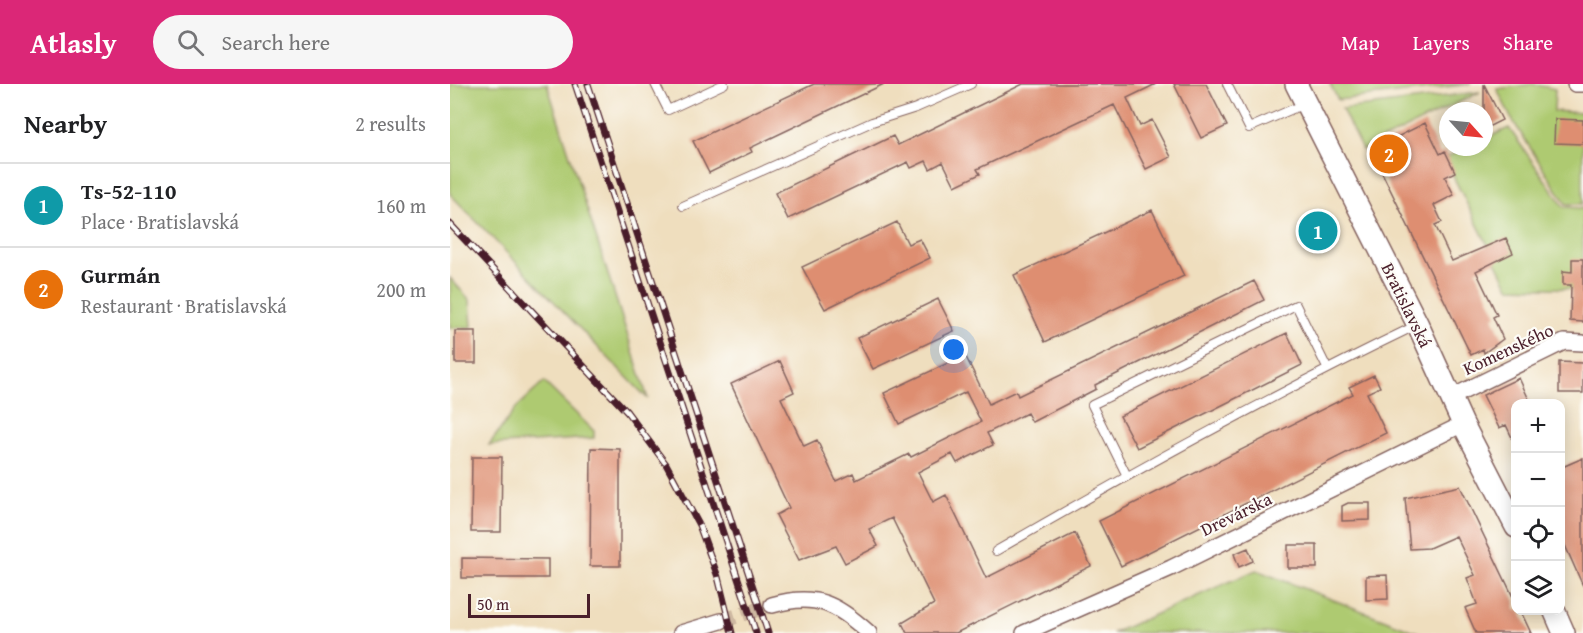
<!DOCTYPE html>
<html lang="en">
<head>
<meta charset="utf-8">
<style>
  :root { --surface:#fff; --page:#f6f6f6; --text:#202124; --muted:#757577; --line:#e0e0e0; --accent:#db2777 }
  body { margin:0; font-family:"Gentium Book Plus",serif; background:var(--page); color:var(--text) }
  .controls { position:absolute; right:18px; bottom:18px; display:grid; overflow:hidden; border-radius:12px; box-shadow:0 3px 15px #0003 }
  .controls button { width:54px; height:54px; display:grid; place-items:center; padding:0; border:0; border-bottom:2px solid var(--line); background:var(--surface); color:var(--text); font:30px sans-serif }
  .compass { position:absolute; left:989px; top:18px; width:54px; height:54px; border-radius:50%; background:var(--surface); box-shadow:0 3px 15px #0003; rotate:117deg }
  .scale { position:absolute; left:18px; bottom:15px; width:122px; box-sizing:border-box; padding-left:6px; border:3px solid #4a1f2b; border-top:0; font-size:16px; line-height:21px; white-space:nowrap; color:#4a1f2b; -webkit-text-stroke:4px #fdfcf7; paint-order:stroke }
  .you { position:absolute; left:504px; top:266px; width:21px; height:21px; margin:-15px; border:4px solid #fff; border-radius:50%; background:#1a73e8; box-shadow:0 0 0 9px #1a73e833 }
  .badge { display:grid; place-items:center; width:39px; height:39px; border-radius:50%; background:var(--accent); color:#fff; font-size:20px; font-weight:700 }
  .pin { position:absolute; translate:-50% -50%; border:3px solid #fff; box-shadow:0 2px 6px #0006 }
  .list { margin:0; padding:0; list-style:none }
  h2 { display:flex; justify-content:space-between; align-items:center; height:78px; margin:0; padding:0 24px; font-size:26px }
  h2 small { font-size:20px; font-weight:400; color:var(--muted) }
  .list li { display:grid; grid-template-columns:39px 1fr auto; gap:18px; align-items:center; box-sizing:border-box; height:84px; padding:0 24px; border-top:2px solid var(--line) }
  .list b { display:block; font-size:22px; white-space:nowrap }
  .list p { margin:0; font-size:20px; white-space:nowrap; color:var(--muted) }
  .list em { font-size:20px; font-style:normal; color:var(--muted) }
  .icon { flex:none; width:33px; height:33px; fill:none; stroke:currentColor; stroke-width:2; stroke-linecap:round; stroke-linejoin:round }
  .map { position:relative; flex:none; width:1133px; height:549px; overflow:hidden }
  header { display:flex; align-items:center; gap:36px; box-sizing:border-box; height:84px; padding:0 30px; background:var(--accent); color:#fff }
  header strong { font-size:28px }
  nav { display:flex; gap:33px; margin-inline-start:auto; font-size:21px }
  .search { width:420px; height:54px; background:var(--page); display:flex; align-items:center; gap:15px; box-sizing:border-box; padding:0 21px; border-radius:33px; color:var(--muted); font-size:22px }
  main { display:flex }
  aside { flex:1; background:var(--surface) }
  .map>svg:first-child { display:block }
  .green { fill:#aeca71; stroke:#7c744e; stroke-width:1.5 }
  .building { fill:#de8e71 }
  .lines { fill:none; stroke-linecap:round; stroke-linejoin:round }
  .street-tunnel { stroke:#ceb8a1; stroke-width:15; stroke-dasharray:15 8; stroke-linecap:butt }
  .lane-casing { stroke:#84625e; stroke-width:10 }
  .street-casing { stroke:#84625e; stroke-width:18 }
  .secondary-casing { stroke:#84625e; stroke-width:24 }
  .lane { stroke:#fff; stroke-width:8 }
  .street { stroke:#fff; stroke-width:15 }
  .secondary { stroke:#fff; stroke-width:21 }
  .rail-casing { stroke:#4a1f2b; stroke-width:7 }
  .rail { stroke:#fdfcf7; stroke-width:4.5; stroke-dasharray:14; stroke-linecap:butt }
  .labels { text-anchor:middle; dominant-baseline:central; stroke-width:4.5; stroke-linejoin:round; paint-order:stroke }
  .street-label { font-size:18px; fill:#4a1f2b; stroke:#fdfcf7 }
</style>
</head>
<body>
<header>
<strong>Atlasly</strong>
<div class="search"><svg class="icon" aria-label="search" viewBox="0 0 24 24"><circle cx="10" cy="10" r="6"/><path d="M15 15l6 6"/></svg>Search here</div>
<nav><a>Map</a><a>Layers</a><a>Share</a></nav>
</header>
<main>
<aside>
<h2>Nearby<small>2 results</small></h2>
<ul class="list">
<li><span class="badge" style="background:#0f9aa8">1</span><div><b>Ts-52-110</b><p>Place · Bratislavská</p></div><em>160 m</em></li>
<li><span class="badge" style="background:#e8710a">2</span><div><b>Gurmán</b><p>Restaurant · Bratislavská</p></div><em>200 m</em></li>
</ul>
</aside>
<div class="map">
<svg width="1133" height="549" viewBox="0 0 1133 549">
  <rect width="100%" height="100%" fill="#fdfcf7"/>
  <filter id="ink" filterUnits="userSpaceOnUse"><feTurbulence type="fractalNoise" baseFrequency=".0167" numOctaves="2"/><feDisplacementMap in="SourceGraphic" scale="12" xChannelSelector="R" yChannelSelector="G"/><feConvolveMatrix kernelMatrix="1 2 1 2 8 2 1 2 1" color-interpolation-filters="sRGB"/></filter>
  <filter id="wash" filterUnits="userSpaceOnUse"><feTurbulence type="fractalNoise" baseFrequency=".008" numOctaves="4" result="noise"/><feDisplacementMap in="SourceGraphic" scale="24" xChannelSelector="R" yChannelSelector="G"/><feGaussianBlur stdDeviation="1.35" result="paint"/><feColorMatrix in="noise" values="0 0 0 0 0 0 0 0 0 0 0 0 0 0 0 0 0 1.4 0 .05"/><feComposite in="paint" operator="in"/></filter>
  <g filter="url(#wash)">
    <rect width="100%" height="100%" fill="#efdebe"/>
    <path class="green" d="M0 0H97L198 315 0 110Z
      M880 0H1021L888 16Z
      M1083 0 1105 5 1104 27 1133 29V120H1116L1061 34 1047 5Z
      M1030 8 912 66 892 25Z
      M1059 44 1114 123 1133 124V205L1059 203 994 74 1018 63H1034V55Z
      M0 194 20 216 22 243 0 244Z
      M94 298 144 347V354L39 361 66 324Z
      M806 486 969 549H663Z"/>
    <g id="blocks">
      <path class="building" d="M364 0H434L300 64 302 68 259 89 243 57Z
        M573 0H706L677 14 690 42 702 36 721 73 696 85 664 21 527 85 530 90 505 102 493 78 480 85 476 77 461 84 458 78 338 135 325 109 443 52 448 61Z
        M724 0H756L777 42 751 54Z
        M1034 0 1052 36 1034 45Z
        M1105 35 1133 36V60L1104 59Z
        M975 39 990 70 995 67 1005 88 995 93 1004 111 984 121 992 138 985 141 1002 177 1056 154 1063 169 1026 187 1047 231 1043 233 1053 255 1034 269 1033 265 1021 271 921 66Z
        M702 126 734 192 595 258 564 191Z
        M447 138 458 160 470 155 480 174 375 225 352 183Z
        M1122 175H1133V238L1120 237 1121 201H1113V187L1122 188Z
        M804 197 814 216 645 301 646 305 582 338 577 329 537 349 543 361 507 379 502 370 468 388 483 418 496 411 536 494 625 449 641 482 506 549H457L452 539 484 520 442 434 419 445 428 462 395 479 386 462 349 476 326 431 339 424 281 300 330 277 344 308 331 314 354 362 367 356 386 397 403 389 406 396 459 370 461 373 531 338 516 308 449 340 434 309 515 271 539 320 566 307 568 312Z
        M488 215 504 247 423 285 407 254Z
        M5 247H26V279H5Z
        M837 249 852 281 687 364 670 332Z
        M1109 278 1133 279V309H1109Z
        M924 291 930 303 917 309 936 349 671 482 649 437 903 310 899 303Z
        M1069 294 1081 320H1065V360L1056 341 1049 344 1033 311Z
        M141 364 170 365V482H140Z
        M22 373H52L51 448H21Z
        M1133 374V502L1110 450V384Z
        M1010 402 1065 517V526H1070L1081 549H1026L1015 524 1027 520 1017 494 1025 491 1006 452 979 464 960 465 955 414Z
        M898 419H920V436L892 437V422Z
        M838 461H867V484H838Z
        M798 464 803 477 789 483 784 470Z
        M12 474 98 475V494H12Z
        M937 491 938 515 916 516V492Z"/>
    </g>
  </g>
  <g filter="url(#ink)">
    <use href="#blocks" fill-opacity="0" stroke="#84625e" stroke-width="1.5"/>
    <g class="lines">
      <path class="street-tunnel" d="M271 537 322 521"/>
      <defs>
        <path id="lane" d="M205 0 218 26 274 0
          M777 0 799 44 854 20
          M233 122 422 38 466 24 521 0
          M677 392 642 321 846 221 877 284
          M546 467C684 387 823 310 967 241"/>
        <path id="street" d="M1125 0H1133
          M1000 314 1114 258 1133 259
          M322 521C366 508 387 520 419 549
          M231 549 271 537
          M574 549 721 484 1013 340"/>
        <path id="secondary" d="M846 0 968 241 1013 340 1066 443
          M1104 526 1114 549"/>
      </defs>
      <use href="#lane" class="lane-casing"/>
      <use href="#street" class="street-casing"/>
      <use href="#secondary" class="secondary-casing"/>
      <use href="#lane" class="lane"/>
      <use href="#street" class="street"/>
      <use href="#secondary" class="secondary"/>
      <defs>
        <path id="rail" d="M125 0 306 549
          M138 0 318 549
          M0 140 177 328 216 380 249 441 268 493 282 549"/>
      </defs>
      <use href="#rail" class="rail-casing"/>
      <use href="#rail" class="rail"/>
    </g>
  </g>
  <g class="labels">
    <g class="street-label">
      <text transform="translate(957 221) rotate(64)">Bratislavská</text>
      <text transform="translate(1058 265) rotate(-25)">Komenského</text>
      <text transform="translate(786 430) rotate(-26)">Drevárska</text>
    </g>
  </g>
</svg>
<div class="controls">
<button>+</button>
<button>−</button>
<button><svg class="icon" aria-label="locate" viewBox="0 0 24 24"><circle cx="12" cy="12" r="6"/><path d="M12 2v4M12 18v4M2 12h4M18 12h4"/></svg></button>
<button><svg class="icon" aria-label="layers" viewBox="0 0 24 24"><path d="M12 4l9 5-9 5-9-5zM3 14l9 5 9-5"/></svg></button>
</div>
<svg class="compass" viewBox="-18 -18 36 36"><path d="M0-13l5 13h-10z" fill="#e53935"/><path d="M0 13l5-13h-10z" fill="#757577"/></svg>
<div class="scale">50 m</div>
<div class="you"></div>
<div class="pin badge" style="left:868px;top:147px;background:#0f9aa8">1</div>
<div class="pin badge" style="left:939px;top:70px;background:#e8710a">2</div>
</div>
</main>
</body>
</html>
